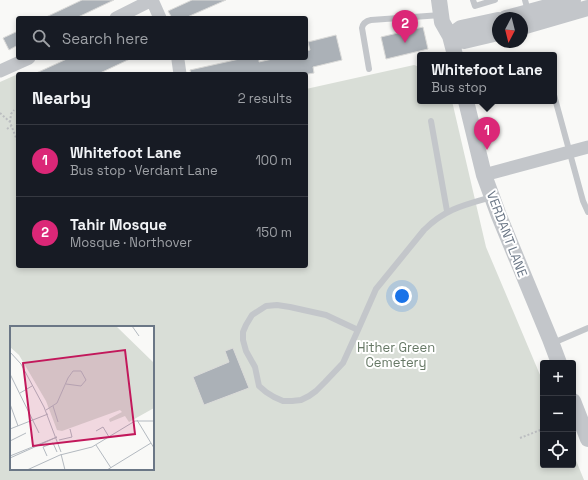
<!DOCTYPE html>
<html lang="en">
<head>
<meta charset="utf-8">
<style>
  :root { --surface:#171b24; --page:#242831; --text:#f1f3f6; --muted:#9ea1a6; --line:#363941; --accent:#db2777 }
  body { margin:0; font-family:"Space Grotesk",sans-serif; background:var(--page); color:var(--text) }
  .controls { position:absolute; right:12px; bottom:12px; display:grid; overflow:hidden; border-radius:4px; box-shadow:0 2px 6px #0003 }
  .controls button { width:36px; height:36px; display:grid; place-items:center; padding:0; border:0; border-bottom:1px solid var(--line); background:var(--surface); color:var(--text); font:20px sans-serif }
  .compass { position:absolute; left:492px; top:12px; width:36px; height:36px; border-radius:50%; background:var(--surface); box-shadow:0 2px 6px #0003; rotate:187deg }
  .you { position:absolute; left:402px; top:296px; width:14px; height:14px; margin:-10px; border:3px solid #fff; border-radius:50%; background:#1a73e8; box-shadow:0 0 0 6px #1a73e833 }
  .badge { display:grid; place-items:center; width:26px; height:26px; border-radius:50%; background:var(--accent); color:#fff; font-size:13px; font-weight:700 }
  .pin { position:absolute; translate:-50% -33px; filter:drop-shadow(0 1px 2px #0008) }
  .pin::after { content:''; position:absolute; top:21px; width:14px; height:12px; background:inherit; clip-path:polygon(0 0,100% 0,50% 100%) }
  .popup { position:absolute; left:417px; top:52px; width:140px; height:52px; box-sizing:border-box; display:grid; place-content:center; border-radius:4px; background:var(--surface); filter:drop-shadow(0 1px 3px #0005); font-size:13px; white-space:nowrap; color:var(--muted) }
  .popup b { font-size:15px; color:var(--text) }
  .popup::after { content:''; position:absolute; left:50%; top:100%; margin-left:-8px; border:8px solid transparent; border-top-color:var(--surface) }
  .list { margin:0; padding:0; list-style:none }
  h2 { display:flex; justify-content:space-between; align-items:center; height:52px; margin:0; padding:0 16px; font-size:17px }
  h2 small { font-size:13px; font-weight:400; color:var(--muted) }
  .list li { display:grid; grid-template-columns:26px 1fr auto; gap:12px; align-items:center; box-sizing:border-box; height:72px; padding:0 16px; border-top:1px solid var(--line) }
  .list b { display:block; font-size:15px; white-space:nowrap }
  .list p { margin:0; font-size:13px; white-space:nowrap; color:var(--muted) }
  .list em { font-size:13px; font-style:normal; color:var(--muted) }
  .icon { flex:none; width:22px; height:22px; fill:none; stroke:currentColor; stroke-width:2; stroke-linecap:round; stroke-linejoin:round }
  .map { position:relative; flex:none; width:588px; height:480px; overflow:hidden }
  .search { position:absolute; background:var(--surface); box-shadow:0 2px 6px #0003; left:16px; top:16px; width:292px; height:44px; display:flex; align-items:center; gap:10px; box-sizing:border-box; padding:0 14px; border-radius:4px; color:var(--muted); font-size:15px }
  .panel { position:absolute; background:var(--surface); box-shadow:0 2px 6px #0003; left:16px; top:72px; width:292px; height:196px; border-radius:4px }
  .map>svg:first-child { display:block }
  .green { fill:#d9ded7; fill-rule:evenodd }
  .building { fill:#abb1b7; stroke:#dbdbd9 }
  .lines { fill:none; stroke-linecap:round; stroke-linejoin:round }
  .path { stroke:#bbbdc0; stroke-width:2; stroke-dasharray:2 2; stroke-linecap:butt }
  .service { stroke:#c3c6ca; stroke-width:6 }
  .minor { stroke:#c3c6ca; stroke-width:13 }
  .tertiary { stroke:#c3c6ca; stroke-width:16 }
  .labels { text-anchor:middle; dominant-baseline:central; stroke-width:4; stroke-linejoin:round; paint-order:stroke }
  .street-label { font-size:13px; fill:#6b7786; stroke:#fff }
  .park-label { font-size:13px; fill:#667865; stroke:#fff }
  .inset-road { fill:none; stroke:#b3b9c0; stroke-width:1 }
  .view { fill:#c2185b; fill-opacity:0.15; stroke:#c2185b; stroke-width:2 }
  .inset-edge { fill:none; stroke:#6b7786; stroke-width:2 }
</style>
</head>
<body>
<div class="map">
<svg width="588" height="480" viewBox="0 0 588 480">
  <rect width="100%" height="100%" fill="#f9f9f7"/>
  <path class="green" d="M414 65 420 67V101H452L486 247 543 382V465H573V453L584 480H0V82L18 74V266H306V89ZM11 327H153V469H11Z"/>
  <path class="building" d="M82 0H114L76 18H44Z
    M192 0H226L185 18H172L168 11Z
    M423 27 428 49 386 59 381 37Z
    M18 31V45L9 50 3 38Z
    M336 35 342 60 313 67 314 73 308 74H191L190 70 244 58H259V62L277 58H306V51L310 50 308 42Z
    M69 58H132L98 74H34Z
    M233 348 249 388 204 405 193 377 229 362 225 351Z"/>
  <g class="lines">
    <path class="path" d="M0 113 10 122 18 143
      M10 122 11 114 14 110
      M7 129 11 126
      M520 438 543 429"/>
    <path class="service" d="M473 0 475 6 495 0
      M525 0 528 11
      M369 69 362 28C363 23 366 21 371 20L441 15
      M554 95 583 201 588 212
      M431 121 447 211
      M358 330 326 315 290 307 277 305 266 306 252 315 246 325 243 332V340L246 351 255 367 259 386 266 392 274 397 283 401H292L301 400 309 396 316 391 325 382 343 363 358 330 376 289 424 230C445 209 464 205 492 197
      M553 343 588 328"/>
    <path class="minor" d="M116 18 152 0 160 18
      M178 60 180 74
      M0 71 29 58
      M484 175 588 147"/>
    <path class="tertiary" d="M439 0 442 22 450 36 455 55
      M506 18 573 0
      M522 27 588 8
      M450 36 461 28 498 20
      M450 36 464 41 498 33
      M466 101 484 175 499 216 550 339 559 363
      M573 401 588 439"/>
  </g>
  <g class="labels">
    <g class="street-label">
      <text transform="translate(507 234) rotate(69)">VERDANT LANE</text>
    </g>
    <g class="park-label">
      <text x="396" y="347">Hither Green<tspan x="396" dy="15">Cemetery</tspan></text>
    </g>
  </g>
  <g transform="translate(10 326)">
    <rect width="144" height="144" fill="#f9f9f7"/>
    <path d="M0 0H106L144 37V82L119 96 115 90 100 96 99 93 112 86 110 84 52 105 47 104 36 75 9 29 0 21Z" fill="#d9ded7"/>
    <path class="inset-road" d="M122 0 129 10M0 26 11 38 34 81 51 126M0 48 29 107M10 67 22 60M0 78 8 100M43 80 48 96M36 84 47 77 58 52 63 45H71L76 54 71 60 56 58M127 94 144 122M0 103 38 88M86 105 93 101 99 111M49 114 62 111 60 103M0 115 16 107M86 119 101 142M51 128 55 144M0 130 47 111M37 130 33 121 43 117 47 126M0 132 47 111M17 144 50 129 82 121 125 95H144M97 144 141 117"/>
    <path class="view" d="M115 24 125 108 23 120 13 37Z"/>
    <rect width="144" height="144" class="inset-edge"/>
  </g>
</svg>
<div class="controls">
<button>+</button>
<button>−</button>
<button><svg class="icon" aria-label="locate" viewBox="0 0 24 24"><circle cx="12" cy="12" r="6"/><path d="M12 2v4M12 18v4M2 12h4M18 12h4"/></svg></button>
</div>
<svg class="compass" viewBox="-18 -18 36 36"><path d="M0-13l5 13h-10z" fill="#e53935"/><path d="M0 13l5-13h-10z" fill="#9ea1a6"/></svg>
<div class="you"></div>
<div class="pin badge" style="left:487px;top:150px">1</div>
<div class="popup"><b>Whitefoot Lane</b>Bus stop</div>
<div class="pin badge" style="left:405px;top:43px">2</div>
<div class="search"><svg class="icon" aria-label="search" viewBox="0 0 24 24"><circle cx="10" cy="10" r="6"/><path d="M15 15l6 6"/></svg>Search here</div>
<section class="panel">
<h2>Nearby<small>2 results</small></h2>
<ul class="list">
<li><span class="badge">1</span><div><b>Whitefoot Lane</b><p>Bus stop · Verdant Lane</p></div><em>100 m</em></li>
<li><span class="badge">2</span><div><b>Tahir Mosque</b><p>Mosque · Northover</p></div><em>150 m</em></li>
</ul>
</section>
</div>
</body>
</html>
